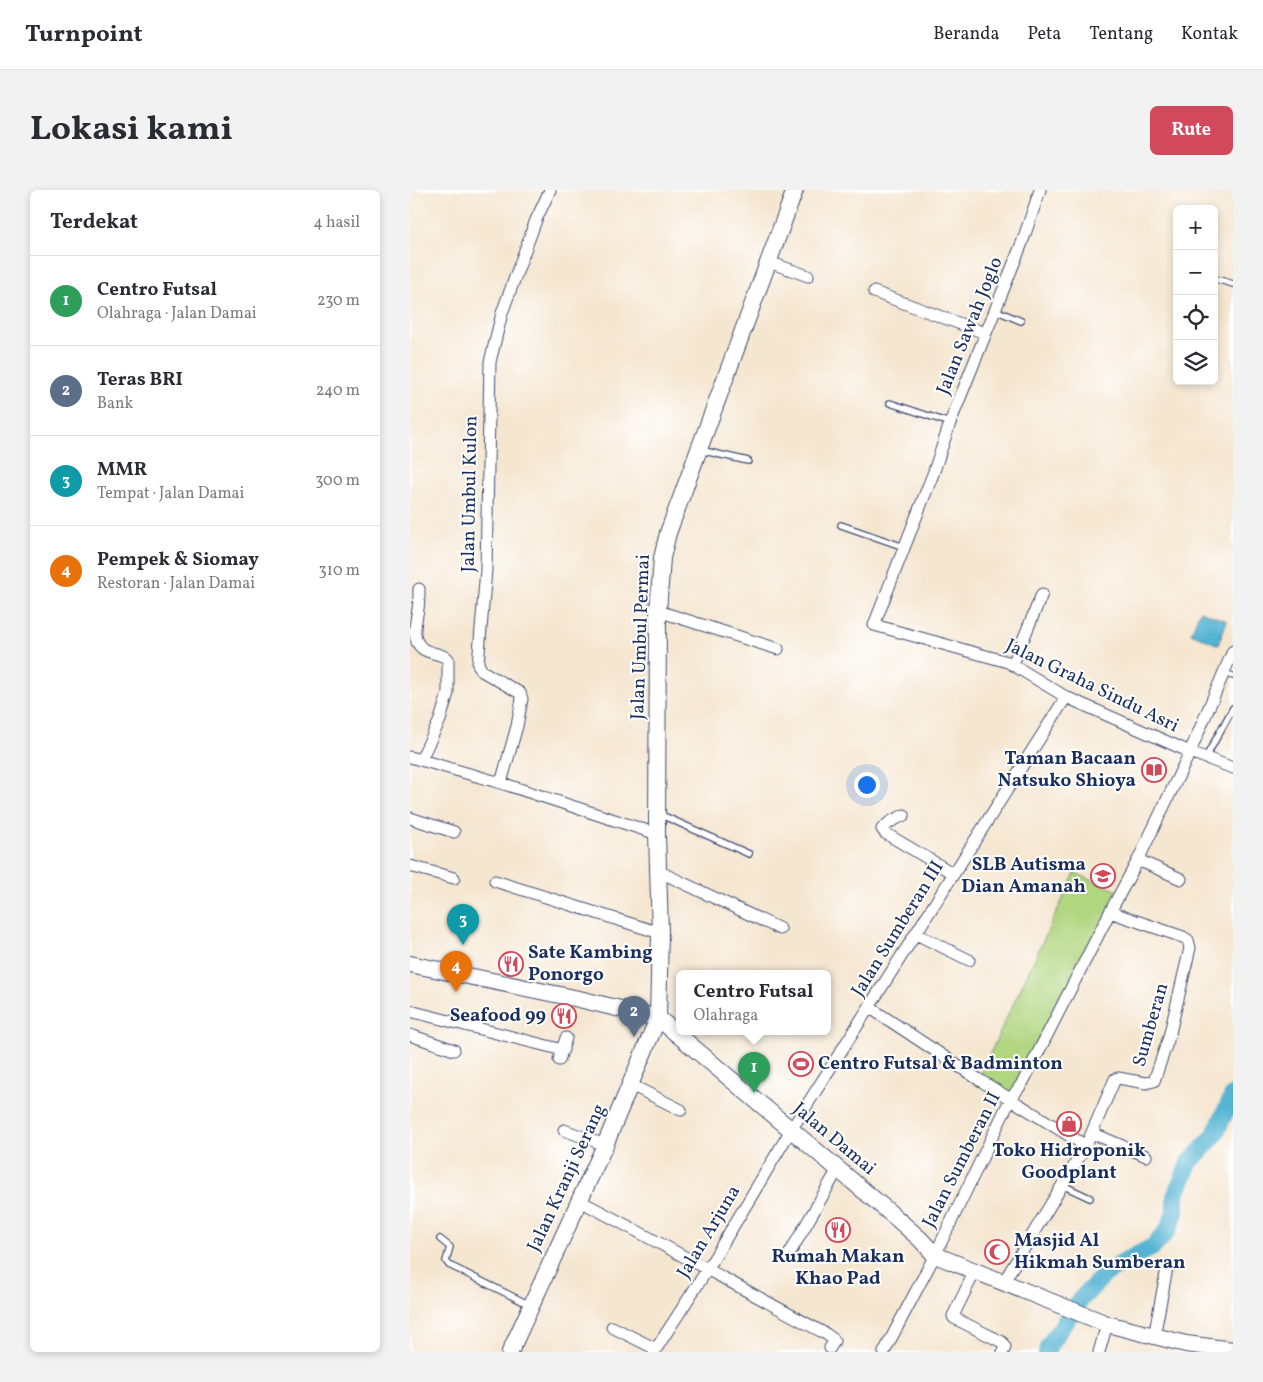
<!DOCTYPE html>
<html lang="id">
<head>
<meta charset="utf-8">
<style>
  :root { --surface:#fff; --page:#f2f2f3; --text:#2b2b33; --muted:#7c7c81; --line:#e1e1e2; --accent:#d1495b }
  body { margin:0; font-family:Vollkorn,serif; background:var(--page); color:var(--text) }
  .controls { position:absolute; right:15px; top:15px; display:grid; overflow:hidden; border-radius:8px; box-shadow:0 2px 8px #0003 }
  .controls button { width:45px; height:45px; display:grid; place-items:center; padding:0; border:0; border-bottom:1px solid var(--line); background:var(--surface); color:var(--text); font:25px sans-serif }
  .you { position:absolute; left:456px; top:594px; width:18px; height:18px; margin:-12px; border:4px solid #fff; border-radius:50%; background:#1a73e8; box-shadow:0 0 0 8px #1a73e833 }
  .badge { display:grid; place-items:center; width:32px; height:32px; border-radius:50%; background:var(--accent); color:#fff; font-size:16px; font-weight:700 }
  .pin { position:absolute; translate:-50% -41px; filter:drop-shadow(0 1px 2px #0008) }
  .pin::after { content:''; position:absolute; top:26px; width:18px; height:15px; background:inherit; clip-path:polygon(0 0,100% 0,50% 100%) }
  .popup { position:absolute; left:266px; top:780px; width:155px; height:65px; box-sizing:border-box; display:grid; place-content:center; border-radius:8px; background:var(--surface); filter:drop-shadow(0 1px 4px #0005); font-size:16px; white-space:nowrap; color:var(--muted) }
  .popup b { font-size:19px; color:var(--text) }
  .popup::after { content:''; position:absolute; left:50%; top:100%; margin-left:-10px; border:10px solid transparent; border-top-color:var(--surface) }
  .list { margin:0; padding:0; list-style:none }
  h2 { display:flex; justify-content:space-between; align-items:center; height:65px; margin:0; padding:0 20px; font-size:21px }
  h2 small { font-size:16px; font-weight:400; color:var(--muted) }
  .list li { display:grid; grid-template-columns:32px 1fr auto; gap:15px; align-items:center; box-sizing:border-box; height:90px; padding:0 20px; border-top:1px solid var(--line) }
  .list b { display:block; font-size:19px; white-space:nowrap }
  .list p { margin:0; font-size:16px; white-space:nowrap; color:var(--muted) }
  .list em { font-size:16px; font-style:normal; color:var(--muted) }
  .icon { flex:none; width:28px; height:28px; fill:none; stroke:currentColor; stroke-width:2; stroke-linecap:round; stroke-linejoin:round }
  .map { position:relative; flex:none; width:823px; height:1162px; overflow:hidden; border-radius:8px }
  header { display:flex; align-items:center; gap:30px; box-sizing:border-box; height:70px; padding:0 25px; background:var(--surface); border-bottom:1px solid var(--line) }
  header strong { font-size:24px }
  nav { display:flex; gap:28px; margin-inline-start:auto; font-size:18px }
  .intro { display:flex; align-items:center; justify-content:space-between; box-sizing:border-box; height:120px; padding:0 30px }
  h1 { margin:0; font-size:35px }
  .button { padding:12px 22px; border-radius:8px; background:var(--accent); color:#fff; font-size:18px; font-weight:700 }
  main { display:flex; gap:30px; padding:0 30px }
  aside { flex:1; background:var(--surface); border-radius:8px; box-shadow:0 2px 8px #0003 }
  .map>svg:first-child { display:block }
  .green { fill:#b0d680; stroke:#66826f }
  .water { fill:#55b3d3; stroke:#387198 }
  .lines { fill:none; stroke-linecap:round; stroke-linejoin:round }
  .river { stroke:#55b3d3; stroke-width:18 }
  .service-casing { stroke:#3c4a6f; stroke-width:8 }
  .minor-casing { stroke:#3c4a6f; stroke-width:13 }
  .secondary-casing { stroke:#3c4a6f; stroke-width:18 }
  .service { stroke:#fff; stroke-width:5.5 }
  .minor { stroke:#fff; stroke-width:11 }
  .secondary { stroke:#fff; stroke-width:16 }
  .labels { text-anchor:middle; dominant-baseline:central; stroke-width:4; stroke-linejoin:round; paint-order:stroke }
  .street-label { font-size:19px; fill:#1b2f5e; stroke:#fff }
  .poi-label { font-size:19px; font-weight:bold; fill:#1b2f5e; stroke:#fff; text-anchor:end }
</style>
</head>
<body>
<header>
<strong>Turnpoint</strong>
<nav><a>Beranda</a><a>Peta</a><a>Tentang</a><a>Kontak</a></nav>
</header>
<div class="intro"><h1>Lokasi kami</h1><a class="button">Rute</a></div>
<main>
<aside>
<h2>Terdekat<small>4 hasil</small></h2>
<ul class="list">
<li><span class="badge" style="background:#2e9e5b">1</span><div><b>Centro Futsal</b><p>Olahraga · Jalan Damai</p></div><em>230 m</em></li>
<li><span class="badge" style="background:#5c6f8a">2</span><div><b>Teras BRI</b><p>Bank</p></div><em>240 m</em></li>
<li><span class="badge" style="background:#0f9aa8">3</span><div><b>MMR</b><p>Tempat · Jalan Damai</p></div><em>300 m</em></li>
<li><span class="badge" style="background:#e8710a">4</span><div><b>Pempek &amp; Siomay</b><p>Restoran · Jalan Damai</p></div><em>310 m</em></li>
</ul>
</aside>
<div class="map">
<svg width="823" height="1162" viewBox="0 0 823 1162">
  <rect width="100%" height="100%" fill="#fff"/>
  <filter id="ink" filterUnits="userSpaceOnUse"><feTurbulence type="fractalNoise" baseFrequency=".02" numOctaves="2"/><feDisplacementMap in="SourceGraphic" scale="10" xChannelSelector="R" yChannelSelector="G"/><feConvolveMatrix kernelMatrix="1 2 1 2 8 2 1 2 1" color-interpolation-filters="sRGB"/></filter>
  <filter id="wash" filterUnits="userSpaceOnUse"><feTurbulence type="fractalNoise" baseFrequency=".0096" numOctaves="4" result="noise"/><feDisplacementMap in="SourceGraphic" scale="20" xChannelSelector="R" yChannelSelector="G"/><feGaussianBlur stdDeviation="1.12" result="paint"/><feColorMatrix in="noise" values="0 0 0 0 0 0 0 0 0 0 0 0 0 0 0 0 0 1.4 0 .05"/><feComposite in="paint" operator="in"/></filter>
  <g filter="url(#wash)">
    <rect width="100%" height="100%" fill="#f5e6d0"/>
    <path class="green" d="M665 683 711 702 600 910 568 889Z"/>
    <path class="water" d="M790 421 817 431 808 455 781 443Z"/>
    <g class="lines">
      <path class="river" d="M637 1162 639 1155 670 1110 695 1084 721 1068 743 1057 758 1040 765 1022V1006L779 973 804 946 823 905"/>
    </g>
  </g>
  <g filter="url(#ink)">
    <g class="lines">
      <defs>
        <path id="service" d="M806 89 823 94
          M585 120 611 131
          M480 213 540 233
          M290 260 338 271
          M431 335 494 357
          M813 483 823 486
          M796 567 823 518
          M249 624 339 664
          M652 995 680 1008
          M30 1049 40 1057 36 1071 39 1075 120 1115"/>
        <path id="minor" d="M630 0 612 53 540 233 523 284 464 435 598 472 656 507 780 562 823 578
          M359 72 398 86
          M464 102 575 143
          M9 399C9 406 9 413 8 419 6 433 0 449 13 459 21 464 31 463 38 469V503L30 530 11 569
          M248 421 368 459
          M603 474 632 404
          M0 567 91 593 247 644
          M91 593 107 536 112 509 110 503 72 481 68 474 76 380 80 172 92 123 126 30 140 0
          M494 625 480 632 472 639 475 643 544 684
          M0 628 44 642
          M728 670 771 689
          M0 676 44 688
          M248 681 370 739
          M85 691 250 743
          M506 744 559 770
          M459 817 568 889 676 956
          M0 821 153 860
          M0 845 44 860
          M149 870 156 848
          M221 895 271 920
          M154 940 195 955
          M682 943 736 966
          M170 1011C253 1054 334 1100 416 1144L423 1149 424 1151 420 1158
          M377 1068 428 979
          M565 1081 543 1126 544 1128 592 1152 595 1157 593 1162
          M593 1093 676 956 705 889 708 888 736 893 744 891 759 847 780 758 778 750 773 747 700 722
          M202 1137 246 1159
          M744 1147 757 1078
          M244 1162 297 1080 381 940 656 507
          M474 1162 525 1065 600 910 613 892 700 722 728 670 780 562 823 461
          M689 1162 697 1134"/>
        <path id="secondary" d="M0 774 169 809 248 828 485 1027 510 1049 525 1065 697 1134 776 1154 823 1160
          M100 1162 195 955 248 828 250 743 247 644 248 421 252 368 258 343 385 0"/>
      </defs>
      <use href="#service" class="service-casing"/>
      <use href="#minor" class="minor-casing"/>
      <use href="#secondary" class="secondary-casing"/>
      <use href="#service" class="service"/>
      <use href="#minor" class="minor"/>
      <use href="#secondary" class="secondary"/>
    </g>
  </g>
  <defs>
    <symbol id="library-ring" viewBox="-11 -11 22 22"><circle r="9.5" fill="#fff" stroke="#d1495b" stroke-width="1.5"/><path d="M-6-4Q-3-5.5-.7-3.5V5Q-3 3-6 4ZM6-4Q3-5.5 .7-3.5V5Q3 3 6 4Z" fill="#d1495b"/></symbol>
    <symbol id="school-ring" viewBox="-11 -11 22 22"><circle r="9.5" fill="#fff" stroke="#d1495b" stroke-width="1.5"/><path d="M0-5L7-2L0 1L-7-2ZM-4 1L0 2.5L4 1V4Q0 6-4 4Z" fill="#d1495b"/></symbol>
    <symbol id="restaurant-ring" viewBox="-11 -11 22 22"><circle r="9.5" fill="#fff" stroke="#d1495b" stroke-width="1.5"/><path d="M-5-6h1v4h1v-4h1v4h1v-4h1v5L-1.5 .5V6h-2V.5L-5-1ZM5-6V6H3V1.5H1.5Q1.5-4 5-6Z" fill="#d1495b"/></symbol>
    <symbol id="stadium-ring" viewBox="-11 -11 22 22"><circle r="9.5" fill="#fff" stroke="#d1495b" stroke-width="1.5"/><path d="M0-5a6.5 5 0 1 0 0 10a6.5 5 0 1 0 0-10ZM-3.5-1.8h7v3.6h-7Z" fill="#d1495b"/></symbol>
    <symbol id="shop-ring" viewBox="-11 -11 22 22"><circle r="9.5" fill="#fff" stroke="#d1495b" stroke-width="1.5"/><path d="M-5-2.5h2.3a2.7 3.5 0 0 1 5.4 0H5L5.5 6h-11ZM-1.5-2.5h3a1.5 2.3 0 0 0-3 0Z" fill="#d1495b"/></symbol>
    <symbol id="mosque-ring" viewBox="-11 -11 22 22"><circle r="9.5" fill="#fff" stroke="#d1495b" stroke-width="1.5"/><path d="M3.5-4.9A6 6 0 1 0 3.5 4.9A5 5 0 1 1 3.5-4.9Z" fill="#d1495b"/></symbol>
  </defs>
  <g fill-rule="evenodd">
    <use href="#library-ring" x="730" y="566" width="28" height="28"/>
    <use href="#school-ring" x="679" y="672" width="28" height="28"/>
    <use href="#restaurant-ring" x="87" y="760" width="28" height="28"/>
    <use href="#restaurant-ring" x="140" y="812" width="28" height="28"/>
    <use href="#stadium-ring" x="377" y="860" width="28" height="28"/>
    <use href="#shop-ring" x="645" y="920" width="28" height="28"/>
    <use href="#restaurant-ring" x="414" y="1026" width="28" height="28"/>
    <use href="#mosque-ring" x="573" y="1048" width="28" height="28"/>
  </g>
  <g class="labels">
    <g class="street-label">
      <text transform="translate(560 136) rotate(-68)">Jalan Sawah Joglo</text>
      <text transform="translate(60 304) rotate(-89)">Jalan Umbul Kulon</text>
      <text transform="translate(231 447) rotate(-88)">Jalan Umbul Permai</text>
      <text transform="translate(682 496) rotate(26)">Jalan Graha Sindu Asri</text>
      <text transform="translate(488 739) rotate(-58)">Jalan Sumberan III</text>
      <text transform="translate(741 835) rotate(-74)">Sumberan</text>
      <text transform="translate(424 949) rotate(40)">Jalan Damai</text>
      <text transform="translate(552 970) rotate(-63)">Jalan Sumberan II</text>
      <text transform="translate(157 988) rotate(-65)">Jalan Kranji Serang</text>
      <text transform="translate(299 1042) rotate(-59)">Jalan Arjuna</text>
    </g>
    <g class="poi-label">
      <text x="726" y="569">Taman Bacaan<tspan x="726" dy="22">Natsuko Shioya</tspan></text>
      <text x="676" y="675">SLB Autisma<tspan x="676" dy="22">Dian Amanah</tspan></text>
      <text x="118" y="763" text-anchor="start">Sate Kambing<tspan x="118" dy="22">Ponorgo</tspan></text>
      <text x="136" y="826">Seafood 99</text>
      <text x="408" y="874" text-anchor="start">Centro Futsal &amp; Badminton</text>
      <text x="659" y="961" text-anchor="middle">Toko Hidroponik<tspan x="659" dy="22">Goodplant</tspan></text>
      <text x="604" y="1051" text-anchor="start">Masjid Al<tspan x="604" dy="22">Hikmah Sumberan</tspan></text>
      <text x="428" y="1067" text-anchor="middle">Rumah Makan<tspan x="428" dy="22">Khao Pad</tspan></text>
    </g>
  </g>
</svg>
<div class="controls">
<button>+</button>
<button>−</button>
<button><svg class="icon" aria-label="locate" viewBox="0 0 24 24"><circle cx="12" cy="12" r="6"/><path d="M12 2v4M12 18v4M2 12h4M18 12h4"/></svg></button>
<button><svg class="icon" aria-label="layers" viewBox="0 0 24 24"><path d="M12 4l9 5-9 5-9-5zM3 14l9 5 9-5"/></svg></button>
</div>
<div class="you"></div>
<div class="pin badge" style="left:344px;top:903px;background:#2e9e5b">1</div>
<div class="popup"><b>Centro Futsal</b>Olahraga</div>
<div class="pin badge" style="left:224px;top:847px;background:#5c6f8a">2</div>
<div class="pin badge" style="left:53px;top:755px;background:#0f9aa8">3</div>
<div class="pin badge" style="left:46px;top:802px;background:#e8710a">4</div>
</div>
</main>
</body>
</html>
